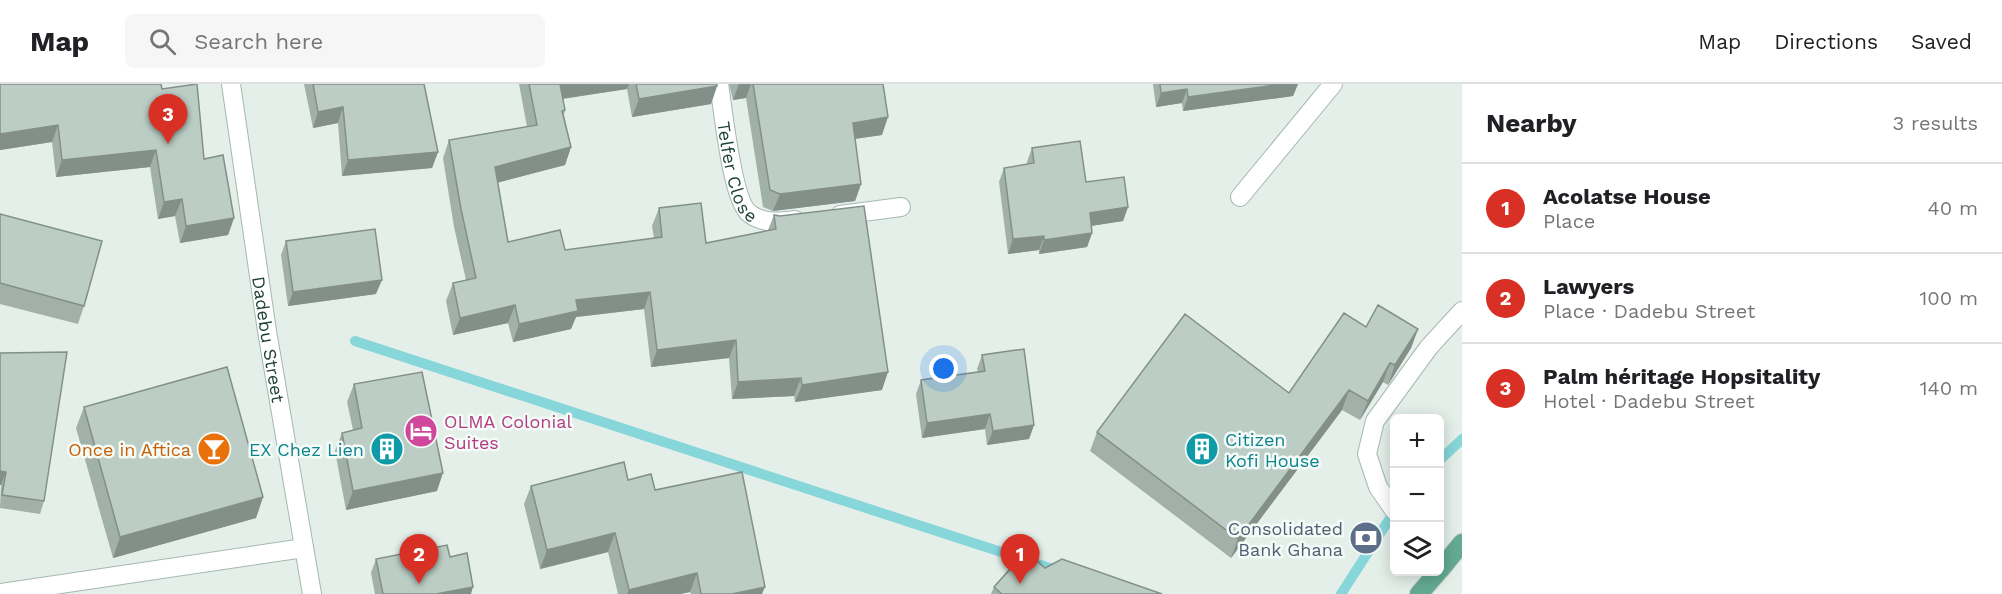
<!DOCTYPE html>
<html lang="en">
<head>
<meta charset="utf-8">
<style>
  :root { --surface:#fff; --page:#f6f6f6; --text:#202124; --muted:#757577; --line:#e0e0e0; --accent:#d93025 }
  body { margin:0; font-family:"Work Sans",sans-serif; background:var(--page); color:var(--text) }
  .controls { position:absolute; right:18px; bottom:18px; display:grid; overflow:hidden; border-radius:9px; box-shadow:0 3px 15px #0003 }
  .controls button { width:54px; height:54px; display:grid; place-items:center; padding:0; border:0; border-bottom:2px solid var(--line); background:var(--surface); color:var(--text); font:30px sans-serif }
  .you { position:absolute; left:944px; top:285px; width:21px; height:21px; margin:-15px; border:4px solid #fff; border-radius:50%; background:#1a73e8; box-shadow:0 0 0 9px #1a73e833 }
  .badge { display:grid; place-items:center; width:39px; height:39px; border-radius:50%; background:var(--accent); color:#fff; font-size:20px; font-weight:700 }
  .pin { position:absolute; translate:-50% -50px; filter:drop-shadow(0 2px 3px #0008) }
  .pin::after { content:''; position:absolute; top:32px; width:21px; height:18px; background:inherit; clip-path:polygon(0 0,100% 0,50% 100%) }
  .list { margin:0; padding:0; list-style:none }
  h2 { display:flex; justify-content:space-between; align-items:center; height:78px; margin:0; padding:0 24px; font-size:26px }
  h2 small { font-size:20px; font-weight:400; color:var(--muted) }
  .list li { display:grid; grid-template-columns:39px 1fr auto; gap:18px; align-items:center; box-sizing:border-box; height:90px; padding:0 24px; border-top:2px solid var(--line) }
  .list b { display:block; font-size:22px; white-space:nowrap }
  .list p { margin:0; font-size:20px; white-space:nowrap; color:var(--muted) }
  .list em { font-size:20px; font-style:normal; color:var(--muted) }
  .icon { flex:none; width:33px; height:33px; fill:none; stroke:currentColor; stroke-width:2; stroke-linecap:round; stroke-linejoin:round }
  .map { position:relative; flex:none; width:1462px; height:510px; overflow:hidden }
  header { display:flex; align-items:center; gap:36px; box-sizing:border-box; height:84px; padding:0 30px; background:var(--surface); border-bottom:2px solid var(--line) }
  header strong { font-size:28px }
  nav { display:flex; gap:33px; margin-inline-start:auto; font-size:21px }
  .search { width:420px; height:54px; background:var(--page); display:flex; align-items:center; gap:15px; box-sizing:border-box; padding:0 21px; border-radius:9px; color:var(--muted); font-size:22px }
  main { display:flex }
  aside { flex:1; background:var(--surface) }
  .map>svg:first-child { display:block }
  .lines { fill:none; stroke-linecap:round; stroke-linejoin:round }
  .stream { stroke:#86d6da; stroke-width:10 }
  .minor-casing { stroke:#a5b8b0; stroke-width:20 }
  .primary-casing { stroke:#c1cac7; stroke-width:20 }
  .minor { stroke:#fff; stroke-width:18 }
  .primary { stroke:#63aa91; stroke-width:18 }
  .wall { fill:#a1b0a9 }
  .shaded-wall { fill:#839089 }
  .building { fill:#bbcdc4; stroke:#839089; stroke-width:1.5 }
  .labels { text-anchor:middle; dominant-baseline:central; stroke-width:5; stroke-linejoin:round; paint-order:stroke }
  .street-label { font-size:18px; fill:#204337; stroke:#f5fbf7 }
  .hotel-label { font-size:18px; fill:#b23c85; stroke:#f5fbf7; text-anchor:start }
  .culture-label { font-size:18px; fill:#0d838f; stroke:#f5fbf7; text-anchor:start }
  .food-label { font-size:18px; fill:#c56008; stroke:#f5fbf7; text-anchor:end }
  .service-label { font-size:18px; fill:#4e5e75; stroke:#f5fbf7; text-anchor:end }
</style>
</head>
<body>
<header>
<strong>Map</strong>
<div class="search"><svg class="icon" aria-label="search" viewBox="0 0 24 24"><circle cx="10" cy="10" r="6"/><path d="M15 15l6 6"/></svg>Search here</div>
<nav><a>Map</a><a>Directions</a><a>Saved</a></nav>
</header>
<main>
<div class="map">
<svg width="1462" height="510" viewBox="0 0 1462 510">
  <rect width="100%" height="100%" fill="#e4efe9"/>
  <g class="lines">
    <path class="stream" d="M355 257 1059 487
      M1440 376 1462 355
      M1341 510 1394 428"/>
    <defs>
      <g id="minor">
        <path id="s1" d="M231 0 267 247 312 510"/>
        <path id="s2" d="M719 0C723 24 732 118 750 130 764 140 780 138 795 136"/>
        <path d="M1240 113 1333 0"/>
        <path d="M840 131 901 123"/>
        <path d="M1394 426 1378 403 1367 370 1375 337 1429 263 1462 227"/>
        <path d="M0 509 304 464"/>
      </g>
      <path id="primary" d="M1440 486 1462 459
        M1419 510 1438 488"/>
    </defs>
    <use href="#minor" class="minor-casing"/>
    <use href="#primary" class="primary-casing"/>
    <use href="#minor" class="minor"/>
    <use href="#primary" class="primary"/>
  </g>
  <path class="wall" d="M0 0 162 5 204 75 234 134 228 151 180 159 175 132 158 135 150 83 56 93 52 58 0 66Z
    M304 0H424L438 68 432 84 342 92 338 39 313 44Z
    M519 0H717V2L711 20 632 33 627 5 563 15 565 26 564 31 571 63 565 81 498 98 508 158 565 166 654 154 652 142 659 124 706 159 768 146 774 131 882 306 795 318 794 312 732 315 729 274 651 283 644 225 576 233 571 245 513 258 508 239 453 251 446 217 453 199 466 196 454 143 443 74 449 56 527 43Z
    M729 0H883L882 51 855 55 861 100 855 117 773 127 763 123 746 14 733 16Z
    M1153 0H1298L1293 12 1183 27 1182 19 1156 23Z
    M1032 64 1086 98 1128 123 1123 137 1091 142 1092 149 1087 163 1039 170V166L1008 170 999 98 1004 84 1027 80V78Z
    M0 130 84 222 78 240 0 220Z
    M286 157 376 210 288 222 281 171Z
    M1366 243 1418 245 1411 264 1388 301 1383 298 1360 336 1342 326 1231 474 1090 367 1097 348 1289 309Z
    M0 269 44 417 40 430 0 424 1 401H0Z
    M982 271 1034 341 1029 355 987 361 985 345 922 354 916 310 921 296 978 288 977 285Z
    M354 300 437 407 346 426 335 367 342 349 353 346 347 318Z
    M84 323 263 413 256 434 113 474 76 344Z
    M628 396 655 406 762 510H691L690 508 680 510H618L608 468 540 485 524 420 531 402Z
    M450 473 471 510H375L371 489 376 475Z
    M1045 484 1162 510H991L994 503Z"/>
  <path class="shaded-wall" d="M559 0H629L627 5 553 16Z
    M739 0H751L746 14 733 16Z
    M1283 0H1298L1293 12 1183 27 1188 13Z
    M717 2 711 20 632 33 639 15Z
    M1187 5 1182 19 1156 23 1161 9Z
    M343 23 338 39 313 44 318 28Z
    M888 33 882 51 846 56 853 39Z
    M58 41 52 58 0 66V50Z
    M571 63 565 81 489 101 495 83Z
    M156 66 150 83 56 93 62 76Z
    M438 68 432 84 342 92 348 76Z
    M861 100 855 117 773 127 780 110Z
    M182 115 175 132 158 135 164 118Z
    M1128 123 1123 137 1084 143 1090 129Z
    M234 134 228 151 180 159 186 142Z
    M1092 149 1087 163 1039 170 1044 156Z
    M1044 152 1039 166 1008 170 1013 155Z
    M382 196 376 210 288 222 293 208Z
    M650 208 644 225 576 233 571 245 513 258 519 240 576 216Z
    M515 221 508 239 453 251 460 234Z
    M1418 245 1411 264 1388 301 1395 281Z
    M736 256 729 274 651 283 657 266Z
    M1390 279 1383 298 1360 336 1368 317Z
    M888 288 882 306 795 318 802 301Z
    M801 294 794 312 732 315 738 298Z
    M1349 306 1342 326 1231 474 1238 455Z
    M990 330 985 345 922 354 927 339Z
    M1034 341 1029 355 987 361 993 347Z
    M0 387 6 388 1 401H0Z
    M443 389 437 407 346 426 353 407Z
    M263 413 256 434 113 474 120 453Z
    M615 449 608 468 540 485 547 466Z
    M697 489 690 508 680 510H627L629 506Z
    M473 503 471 510H436Z
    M765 503 762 510H732Z"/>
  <path class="building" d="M0 0H161L162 5 197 0 204 75 223 71 234 134 186 142 182 115 164 118 156 66 62 76 58 41 0 50Z
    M313 0H424L438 68 348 76 343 23 318 28Z
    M529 0H560L565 26 562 27 571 63 495 83 508 158 560 146 565 166 662 153 659 124 701 119 706 159 776 145 774 131 780 132 864 122 888 288 802 301 801 294 738 298 736 256 657 266 650 208 576 216 578 227 519 240 515 221 460 234 453 199 476 194 461 125 449 56 537 41Z
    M636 0H717V2L639 15Z
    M753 0H883L888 33 853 39 861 100 780 110 770 106Z
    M1160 0H1283L1188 13 1187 5 1161 9Z
    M1080 57 1086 98 1124 93 1128 123 1090 129 1092 149 1044 156V152L1013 155 1004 84 1034 79 1032 64Z
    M0 130 102 157 84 222 0 199Z
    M375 145 382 196 293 208 286 157Z
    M1378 221 1418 245 1395 281 1390 279 1368 317 1349 306 1238 455 1097 348 1185 230 1289 309 1344 229 1366 243Z
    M1024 265 1034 341 993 347 990 330 927 339 921 296 985 287 982 271Z
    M67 268 44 417 2 411 6 388 0 387V269Z
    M227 283 263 413 120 453 84 323Z
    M422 288 443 389 353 407 342 349 362 344 354 300Z
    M624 378 628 396 651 390 655 406 742 388 765 503 732 510H701L697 489 629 506 615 449 547 466 531 402Z
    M447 461 450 473 467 469 473 503 436 510H383L376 475Z
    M1026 467 1045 484 1062 475 1162 510H1002L994 503Z"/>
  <defs>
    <symbol id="hotel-disc" viewBox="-11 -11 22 22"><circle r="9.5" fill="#d1479c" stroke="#f5fbf7"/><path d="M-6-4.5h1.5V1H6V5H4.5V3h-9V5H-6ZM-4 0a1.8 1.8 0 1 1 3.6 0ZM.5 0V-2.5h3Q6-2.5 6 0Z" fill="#fff"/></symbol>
    <symbol id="bar-disc" viewBox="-11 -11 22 22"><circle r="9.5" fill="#e8710a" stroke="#f5fbf7"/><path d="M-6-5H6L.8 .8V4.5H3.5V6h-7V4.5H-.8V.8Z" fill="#fff"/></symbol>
    <symbol id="building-disc" viewBox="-11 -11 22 22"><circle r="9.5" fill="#0f9aa8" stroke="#f5fbf7"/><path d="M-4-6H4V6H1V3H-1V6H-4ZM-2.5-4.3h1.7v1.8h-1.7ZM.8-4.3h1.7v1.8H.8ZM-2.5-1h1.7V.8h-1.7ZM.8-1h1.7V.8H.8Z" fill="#fff"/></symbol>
    <symbol id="bank-disc" viewBox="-11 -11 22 22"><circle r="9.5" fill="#5c6f8a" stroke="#f5fbf7"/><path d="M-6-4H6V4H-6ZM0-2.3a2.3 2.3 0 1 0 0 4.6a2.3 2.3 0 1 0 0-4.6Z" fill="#fff"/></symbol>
  </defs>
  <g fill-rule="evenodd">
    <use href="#hotel-disc" x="402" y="328" width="38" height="38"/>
    <use href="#bar-disc" x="195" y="346" width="38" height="38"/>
    <use href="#building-disc" x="368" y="346" width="38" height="38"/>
    <use href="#building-disc" x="1183" y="346" width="38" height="38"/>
    <use href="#bank-disc" x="1347" y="435" width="38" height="38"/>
  </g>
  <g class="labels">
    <g class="street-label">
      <text stroke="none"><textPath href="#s2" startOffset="90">Telfer Close</textPath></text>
      <text stroke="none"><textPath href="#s1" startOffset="258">Dadebu Street</textPath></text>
    </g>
    <g class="hotel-label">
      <text x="444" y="337">OLMA Colonial<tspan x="444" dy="21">Suites</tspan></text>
    </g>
    <g class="culture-label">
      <text x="1225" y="355">Citizen<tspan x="1225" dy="21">Kofi House</tspan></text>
      <text x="364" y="365" text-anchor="end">EX Chez Lien</text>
    </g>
    <g class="food-label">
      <text x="191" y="365">Once in Aftica</text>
    </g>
    <g class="service-label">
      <text x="1343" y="444">Consolidated<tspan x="1343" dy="21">Bank Ghana</tspan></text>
    </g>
  </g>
</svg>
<div class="controls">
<button>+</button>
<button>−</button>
<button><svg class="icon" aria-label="layers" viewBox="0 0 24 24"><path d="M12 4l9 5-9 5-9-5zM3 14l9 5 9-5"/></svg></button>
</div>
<div class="you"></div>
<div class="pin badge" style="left:1020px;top:500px">1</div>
<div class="pin badge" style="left:419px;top:500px">2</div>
<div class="pin badge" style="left:168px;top:60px">3</div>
</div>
<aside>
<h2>Nearby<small>3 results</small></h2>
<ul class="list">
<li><span class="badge">1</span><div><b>Acolatse House</b><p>Place</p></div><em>40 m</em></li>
<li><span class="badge">2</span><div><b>Lawyers</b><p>Place · Dadebu Street</p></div><em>100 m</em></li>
<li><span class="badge">3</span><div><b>Palm héritage Hopsitality</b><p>Hotel · Dadebu Street</p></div><em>140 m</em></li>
</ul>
</aside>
</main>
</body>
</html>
